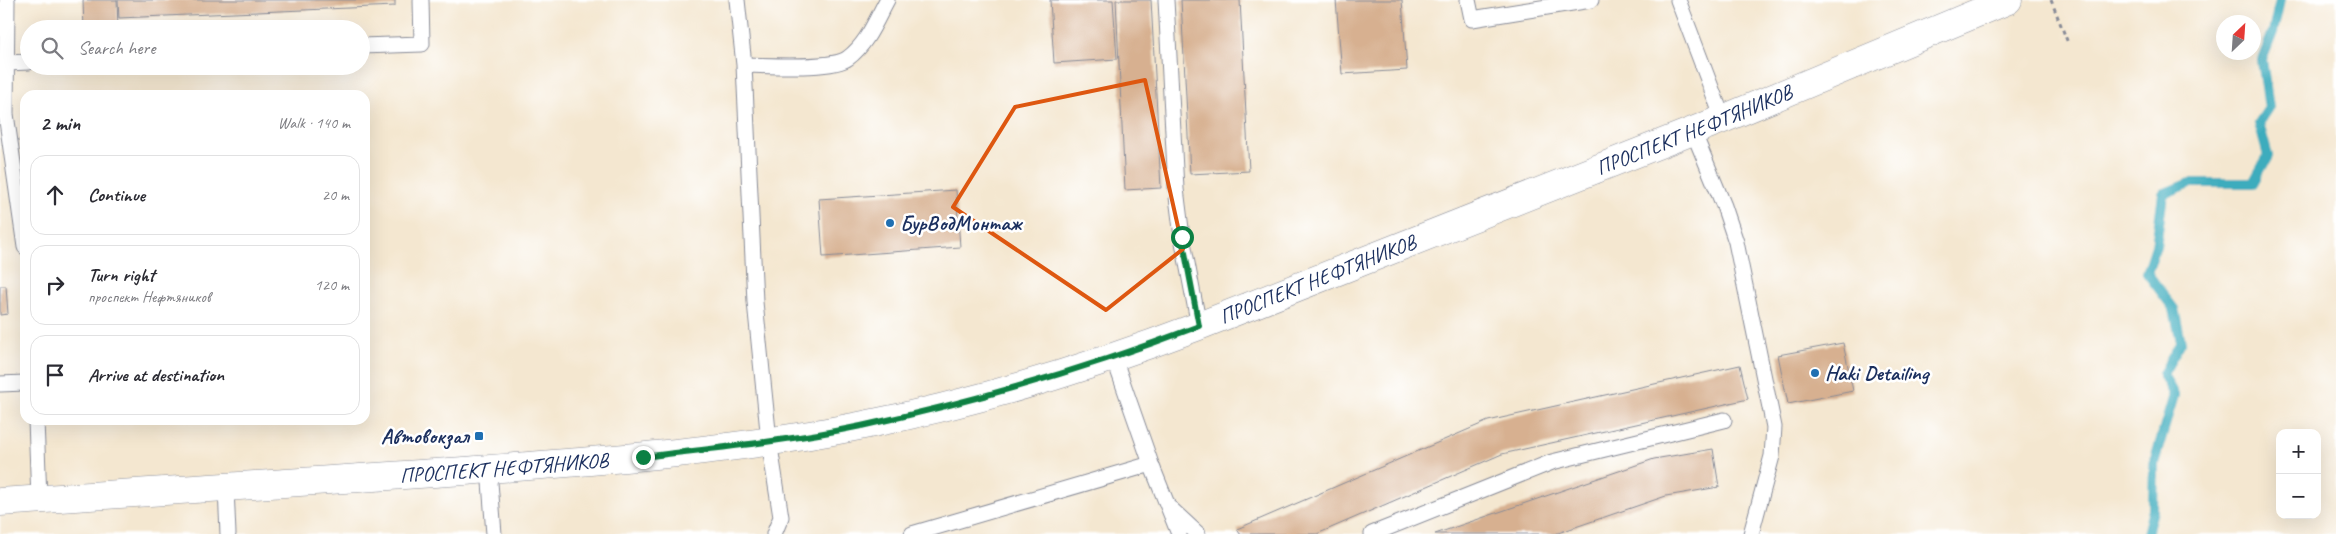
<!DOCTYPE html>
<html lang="en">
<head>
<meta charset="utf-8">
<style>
  :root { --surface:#fff; --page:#f7f7f7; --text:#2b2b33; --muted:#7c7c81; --line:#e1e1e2 }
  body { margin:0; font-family:Caveat,sans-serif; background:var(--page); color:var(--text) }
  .controls { position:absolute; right:15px; bottom:15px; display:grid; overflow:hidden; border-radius:10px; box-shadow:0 5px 20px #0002 }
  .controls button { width:45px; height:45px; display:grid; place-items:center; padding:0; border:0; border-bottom:1px solid var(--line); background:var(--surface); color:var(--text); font:25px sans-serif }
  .compass { position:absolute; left:2216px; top:15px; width:45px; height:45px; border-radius:50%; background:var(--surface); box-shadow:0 5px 20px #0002; rotate:25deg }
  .stop { position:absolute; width:15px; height:15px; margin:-11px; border:4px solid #0b8043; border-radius:50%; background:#fff }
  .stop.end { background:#0b8043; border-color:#fff; box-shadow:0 1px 5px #0008 }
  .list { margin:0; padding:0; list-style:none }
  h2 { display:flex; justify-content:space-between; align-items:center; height:65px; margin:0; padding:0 20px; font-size:21px }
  h2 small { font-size:16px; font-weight:400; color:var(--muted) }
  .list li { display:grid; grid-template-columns:32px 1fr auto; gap:15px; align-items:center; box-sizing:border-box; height:80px; margin:0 10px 10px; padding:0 10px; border:1px solid var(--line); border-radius:15px }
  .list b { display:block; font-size:19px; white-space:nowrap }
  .list p { margin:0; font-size:16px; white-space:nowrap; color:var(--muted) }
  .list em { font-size:16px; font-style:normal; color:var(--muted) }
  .icon { flex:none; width:28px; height:28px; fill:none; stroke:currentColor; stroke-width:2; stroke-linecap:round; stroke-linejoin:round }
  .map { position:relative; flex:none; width:2336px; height:534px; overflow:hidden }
  .search { position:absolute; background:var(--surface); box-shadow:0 5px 20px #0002; left:20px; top:20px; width:350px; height:55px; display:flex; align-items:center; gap:12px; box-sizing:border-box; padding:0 18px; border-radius:28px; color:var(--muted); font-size:19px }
  .panel { position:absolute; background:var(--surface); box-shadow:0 5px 20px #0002; left:20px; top:90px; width:350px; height:335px; border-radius:15px }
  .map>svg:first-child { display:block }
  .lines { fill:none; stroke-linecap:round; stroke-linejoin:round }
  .stream { stroke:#3eacbd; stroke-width:10 }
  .building { fill:#d7b090 }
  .lane-casing { stroke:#888b97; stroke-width:17 }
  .secondary-casing { stroke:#888b97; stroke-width:29 }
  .path { stroke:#888b97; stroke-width:3; stroke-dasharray:4 4; stroke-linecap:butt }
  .lane { stroke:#fff; stroke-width:15 }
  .secondary { stroke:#fff; stroke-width:28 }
  .route { stroke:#0b8043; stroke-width:6 }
  .marked { fill:none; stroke:#de5710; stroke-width:4; stroke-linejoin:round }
  .poi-dot { fill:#1f6fb2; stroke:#fff; stroke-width:2 }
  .labels { text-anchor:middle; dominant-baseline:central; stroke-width:5; stroke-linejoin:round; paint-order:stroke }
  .street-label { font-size:21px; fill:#1b2f5e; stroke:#fff }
  .poi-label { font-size:21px; font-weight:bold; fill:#1b2f5e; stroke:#fff; text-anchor:start }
</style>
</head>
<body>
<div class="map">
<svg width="2336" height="534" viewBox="0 0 2336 534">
  <rect width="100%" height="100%" fill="#fff"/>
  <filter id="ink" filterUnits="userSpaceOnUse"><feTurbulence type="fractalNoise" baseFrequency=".02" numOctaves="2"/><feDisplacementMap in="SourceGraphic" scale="10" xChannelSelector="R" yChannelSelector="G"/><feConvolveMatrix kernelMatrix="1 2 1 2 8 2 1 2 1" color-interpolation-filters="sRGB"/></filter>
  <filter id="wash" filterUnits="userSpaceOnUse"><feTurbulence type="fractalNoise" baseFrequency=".0096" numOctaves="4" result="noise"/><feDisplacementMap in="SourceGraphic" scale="20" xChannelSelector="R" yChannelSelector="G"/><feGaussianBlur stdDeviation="1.12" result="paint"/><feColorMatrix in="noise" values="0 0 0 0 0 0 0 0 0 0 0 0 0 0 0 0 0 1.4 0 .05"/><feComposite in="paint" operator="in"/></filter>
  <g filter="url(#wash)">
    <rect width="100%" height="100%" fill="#f4e7d0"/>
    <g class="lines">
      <path class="stream" d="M2147 534 2153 510 2154 463 2174 395 2163 374 2181 342 2174 309 2147 273 2156 246 2163 194 2190 183H2253L2268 156 2259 123 2269 108 2262 60 2273 32 2280 0"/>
    </g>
    <g id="blocks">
      <path class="building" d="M83 0H117L118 29H84Z
        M118 0H395V6L119 18Z
        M1050 0H1113L1117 59 1054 63Z
        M1116 0H1151L1161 188 1125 190Z
        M1181 0H1240L1249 171 1190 174Z
        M1336 0H1402L1407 70 1342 74Z
        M956 190 960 247 823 257 819 199Z
        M0 286H6L8 314 0 315Z
        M1843 343 1853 391 1788 404 1778 355Z
        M1740 365 1748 399 1502 454 1317 534H1240L1237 529 1488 421Z
        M1713 449 1719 487 1666 496 1555 534H1435L1654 459Z"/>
    </g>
  </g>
  <g filter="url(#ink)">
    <use href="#blocks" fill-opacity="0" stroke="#888b97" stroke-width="1"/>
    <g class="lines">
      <defs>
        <path id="lane" d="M7 0 6 114 25 247
          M737 0 744 65 755 302 769 441 781 517 774 534
          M1166 0 1176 189 1182 237 1199 326
          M1468 0 1472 19 1591 0
          M1678 0 1723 119
          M361 46 422 44 421 0
          M7 63 29 62
          M744 65C766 65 832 70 848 58 867 44 876 20 887 0
          M1693 131 1724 206 1736 242 1774 427 1772 456 1751 534
          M1114 358 1151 464 1179 534
          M0 384 25 383
          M36 420 39 499
          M489 469 494 534
          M226 488 228 534
          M1171 509 1198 534
          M912 534 1151 464
          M1372 534 1552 462 1724 420"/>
        <g id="secondary">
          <path id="s1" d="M0 502C155 491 309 482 464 471 596 461 729 452 859 426 975 403 1089 368 1199 326L1723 119 2008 0"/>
        </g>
      </defs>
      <use href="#lane" class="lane-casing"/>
      <use href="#secondary" class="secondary-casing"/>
      <path class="path" d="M2051 0 2068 43"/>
      <use href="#lane" class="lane"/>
      <use href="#secondary" class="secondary"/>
    </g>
  </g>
  <g class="lines" filter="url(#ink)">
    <path class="route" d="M643 457C716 448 789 441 861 426 976 401 1089 368 1199 326L1182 237"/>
  </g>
  <path class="marked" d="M1145 80 1183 249 1106 310 953 207 1015 107Z"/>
  <g class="poi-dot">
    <circle cx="890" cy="223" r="5"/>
    <circle cx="1815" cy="373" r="5"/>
    <rect x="474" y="431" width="10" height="10" rx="2.5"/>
  </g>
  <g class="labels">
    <g class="street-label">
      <text stroke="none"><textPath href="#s1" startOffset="1750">ПРОСПЕКТ НЕФТЯНИКОВ</textPath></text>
      <text stroke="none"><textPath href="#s1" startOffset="1345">ПРОСПЕКТ НЕФТЯНИКОВ</textPath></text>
      <text stroke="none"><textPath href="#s1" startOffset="505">ПРОСПЕКТ НЕФТЯНИКОВ</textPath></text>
    </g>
    <g class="poi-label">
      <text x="900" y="223">БурВодМонтаж</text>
      <text x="1825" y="373">Haki Detailing</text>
      <text x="469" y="436" text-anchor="end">Автовокзал</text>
    </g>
  </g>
</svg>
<div class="controls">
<button>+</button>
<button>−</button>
</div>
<svg class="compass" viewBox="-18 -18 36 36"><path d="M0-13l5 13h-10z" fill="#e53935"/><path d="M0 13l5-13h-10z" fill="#7c7c81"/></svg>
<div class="stop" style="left:1182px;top:237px"></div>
<div class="stop end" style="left:643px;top:457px"></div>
<div class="search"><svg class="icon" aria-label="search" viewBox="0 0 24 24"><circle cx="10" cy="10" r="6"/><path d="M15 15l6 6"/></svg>Search here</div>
<section class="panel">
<h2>2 min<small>Walk · 140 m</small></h2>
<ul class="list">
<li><svg class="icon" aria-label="ahead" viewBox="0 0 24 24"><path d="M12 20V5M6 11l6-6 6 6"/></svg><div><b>Continue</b></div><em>20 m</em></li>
<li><svg class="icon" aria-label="right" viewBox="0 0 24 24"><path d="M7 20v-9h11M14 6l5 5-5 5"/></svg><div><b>Turn right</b><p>проспект Нефтяников</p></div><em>120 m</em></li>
<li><svg class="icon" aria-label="arrive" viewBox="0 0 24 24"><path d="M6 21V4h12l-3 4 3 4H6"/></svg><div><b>Arrive at destination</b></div></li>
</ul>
</section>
</div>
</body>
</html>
